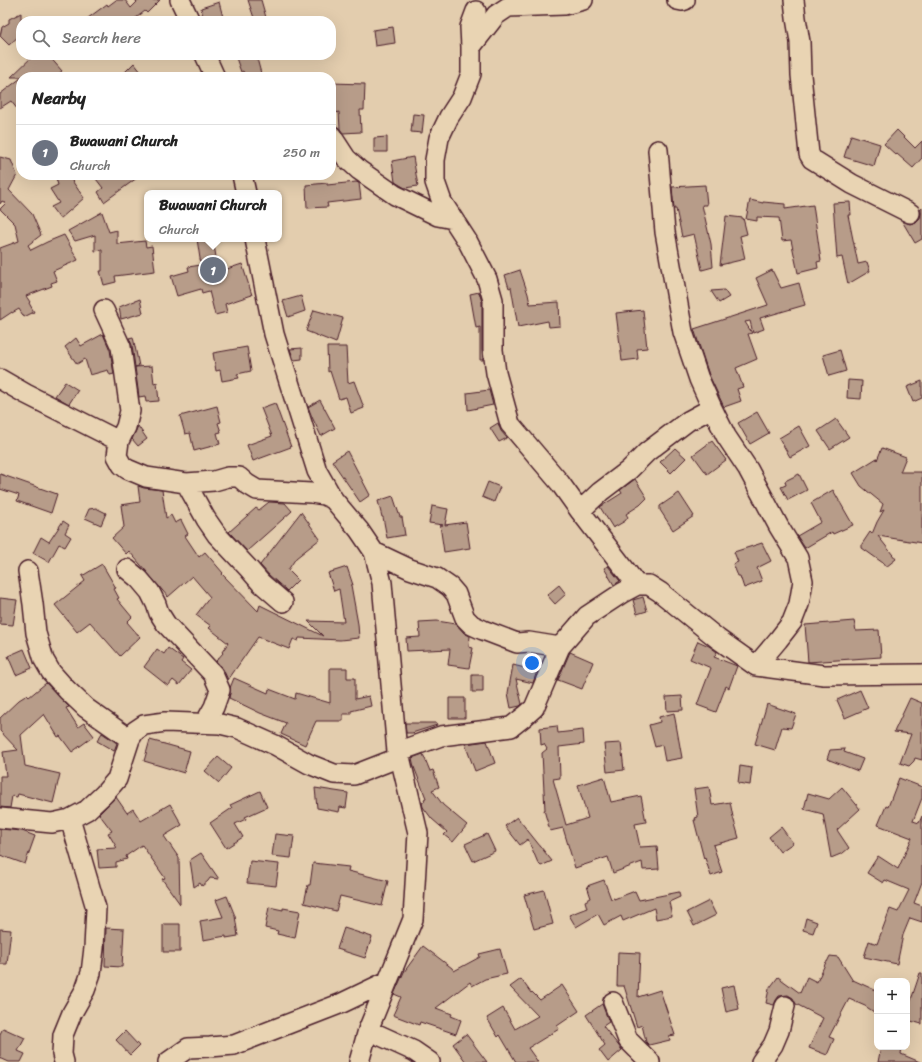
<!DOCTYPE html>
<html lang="en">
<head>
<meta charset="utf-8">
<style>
  :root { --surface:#fff; --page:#f2f2f2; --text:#222; --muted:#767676; --line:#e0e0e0; --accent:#1f6fb2 }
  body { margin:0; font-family:Sriracha,sans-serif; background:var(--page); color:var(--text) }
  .controls { position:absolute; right:12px; bottom:12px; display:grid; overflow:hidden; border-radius:8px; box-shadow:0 4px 16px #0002 }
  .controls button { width:36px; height:36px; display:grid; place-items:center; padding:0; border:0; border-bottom:1px solid var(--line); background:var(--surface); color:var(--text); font:20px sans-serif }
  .you { position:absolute; left:532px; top:663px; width:14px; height:14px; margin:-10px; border:3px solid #fff; border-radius:50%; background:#1a73e8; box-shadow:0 0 0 6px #1a73e833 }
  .badge { display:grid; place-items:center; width:26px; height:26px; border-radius:50%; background:var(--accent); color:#fff; font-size:13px; font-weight:700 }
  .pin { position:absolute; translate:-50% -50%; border:2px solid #fff; box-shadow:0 1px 4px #0006 }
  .popup { position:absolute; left:144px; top:190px; width:138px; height:52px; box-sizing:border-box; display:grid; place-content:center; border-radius:8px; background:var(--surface); filter:drop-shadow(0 1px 3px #0005); font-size:13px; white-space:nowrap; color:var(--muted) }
  .popup b { font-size:15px; color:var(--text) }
  .popup::after { content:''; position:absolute; left:50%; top:100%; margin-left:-8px; border:8px solid transparent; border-top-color:var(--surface) }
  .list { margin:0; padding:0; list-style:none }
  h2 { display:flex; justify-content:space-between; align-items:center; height:52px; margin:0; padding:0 16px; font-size:17px }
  h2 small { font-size:13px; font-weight:400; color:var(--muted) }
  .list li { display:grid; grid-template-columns:26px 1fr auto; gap:12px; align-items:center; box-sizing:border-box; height:56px; padding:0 16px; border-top:1px solid var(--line) }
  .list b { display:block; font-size:15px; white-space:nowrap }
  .list p { margin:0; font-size:13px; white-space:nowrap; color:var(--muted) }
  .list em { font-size:13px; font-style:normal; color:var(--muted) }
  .icon { flex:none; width:22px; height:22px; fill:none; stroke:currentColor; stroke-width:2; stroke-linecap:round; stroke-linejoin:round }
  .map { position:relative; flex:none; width:922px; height:1062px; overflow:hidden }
  .search { position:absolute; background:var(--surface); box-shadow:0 4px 16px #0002; left:16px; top:16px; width:320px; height:44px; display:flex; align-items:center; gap:10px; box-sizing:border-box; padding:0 14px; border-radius:16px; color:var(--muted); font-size:15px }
  .panel { position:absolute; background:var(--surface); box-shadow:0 4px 16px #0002; left:16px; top:72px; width:320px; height:108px; border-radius:16px }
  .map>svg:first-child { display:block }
  .building { fill:#b79c89; stroke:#4a1f2b }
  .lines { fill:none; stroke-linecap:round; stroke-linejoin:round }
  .minor-casing { stroke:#4a1f2b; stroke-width:22 }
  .minor { stroke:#e9d4b3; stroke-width:19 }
</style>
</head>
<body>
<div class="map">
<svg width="922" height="1062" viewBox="0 0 922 1062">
  <rect width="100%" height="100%" fill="#e3cdae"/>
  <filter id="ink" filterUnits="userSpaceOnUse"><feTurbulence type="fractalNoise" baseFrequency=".025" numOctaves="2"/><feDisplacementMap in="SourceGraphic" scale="8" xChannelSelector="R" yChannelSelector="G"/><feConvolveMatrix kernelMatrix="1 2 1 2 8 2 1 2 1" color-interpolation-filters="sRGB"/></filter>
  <g filter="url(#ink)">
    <path class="building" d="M116 0H125L131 8 137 2 135 0H160L147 13 145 11 132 21H84L107 4 108 6Z
      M248 0H261L267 21 254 18Z
      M219 2 224 21H204L201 8Z
      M21 13V34L9 45 0 36 2 27 9 23V19Z
      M393 27 395 43 375 46 373 30Z
      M34 55H48L62 71 55 77H11Z
      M235 55H256L262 77H245L243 71 241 72Z
      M134 63 145 77H120Z
      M21 78V114L11 101 0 108V94Z
      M331 83 365 84 364 110H360L361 132 343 133 340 129 339 112 331 114Z
      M413 114 424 115 422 133 411 132Z
      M897 130 915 148 922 141V158L913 168 897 154 896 155 884 144Z
      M851 135 880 144 874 166 844 157Z
      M387 137V152H374V138Z
      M0 157 11 160 17 175 9 190 32 214 41 235 28 245 31 250 47 242 64 235 78 260 53 271 57 281 51 283 52 286 26 296 30 302 29 303 34 312 24 317 19 309 12 313V312L0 320V248L19 241 15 224 0 209 6 203 2 201 0 204Z
      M413 157 418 186 405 188 395 182 392 161Z
      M55 175H68L84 198 60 219 51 207 59 203 50 189 58 185Z
      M93 175H141L104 202 98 192 103 188Z
      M356 182 359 183 361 199 327 203 328 207 307 208 306 185 327 183V185Z
      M705 185 707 205H702L711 244 713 267 702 270 694 234 682 237 676 209H674L672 187Z
      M750 200 763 203V202L785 204V209L813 205 821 261 817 262 818 268 798 273 791 240 782 241 779 218 757 217V221L746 219Z
      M850 202 851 215H848L858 264 867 262 870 271 848 284 842 257 837 258 833 203Z
      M922 207V239L915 243 902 221 910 224 916 222 920 218 921 213 920 209Z
      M102 212 109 232 117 230V244L145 241 146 247 152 246 155 271 115 276 116 282 104 285 100 271H102V250L95 251V235L75 241 68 231Z
      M726 216 743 218 747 234 740 236 745 259 720 265Z
      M197 239H213L218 269 226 267 227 269 242 264 252 295 225 304 227 312 215 315 209 291 202 293 201 289 177 296 171 276 189 271 188 267 201 265Z
      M520 270 528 294 530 304 559 302 560 326 549 327 548 321 518 327 511 287 509 288 505 275Z
      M772 270 781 288 799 283 805 305 760 318 764 329 753 333 750 321 745 322 752 333 748 334 757 359 736 368 743 387 737 389 741 401 724 407 709 375 694 329 768 305 756 278Z
      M724 290 729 297 719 303 711 291Z
      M479 292 482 302V350L483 360H480V327L476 328 470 294Z
      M301 296 305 311 288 317 283 301Z
      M140 299 143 313 121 319 119 307Z
      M314 310 343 318 336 343 306 331Z
      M643 310 647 348 637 349 638 359 622 361 616 313Z
      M103 334 110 350 114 374 110 375 108 370 90 375 85 359 77 364 65 347 76 338 81 346Z
      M133 337 139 366 135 367 132 345 129 338Z
      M247 347 251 371 237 374 239 378 222 381 220 370 216 371 213 353Z
      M327 347H346L348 383 354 381 364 408 351 413 346 397 339 399 330 371 328 372Z
      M302 348V359L294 360 290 349Z
      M840 350 846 371 829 376 823 355Z
      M152 366 154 384 157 383 159 401 146 402 145 396 139 397 135 367Z
      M848 380 862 381 861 399 847 398Z
      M922 381V398L913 402 907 387Z
      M65 382 78 390 69 404 55 396Z
      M489 390 493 405 468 410 467 393Z
      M320 400 335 428 321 436 312 417 308 407Z
      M275 403 291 447 253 461 247 445 272 436 261 408Z
      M217 406 221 422 218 423 221 432 217 433 220 444 194 451 190 433 185 434 180 416Z
      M757 412 769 433 750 444 738 423Z
      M836 419 849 437 830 449 818 431Z
      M498 423 501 431 507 438 499 442 490 428Z
      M138 426 147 439 138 446 132 439Z
      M799 426 810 446 790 457 779 438Z
      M712 441 726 460 707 474 693 455Z
      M675 448 686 458 671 473 660 462Z
      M882 448 906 457 900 472H922V543L878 536 896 559 886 567 883 563 862 548V544L870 532 872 534 877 522 884 510 880 512 883 504 861 486 853 473 877 458V460Z
      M347 451 370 495 360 502 332 461Z
      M0 474 57 494 51 513 17 501 19 495 0 489Z
      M799 474 807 490 788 500 781 487 786 485 785 481Z
      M635 479 647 498 640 505 626 514 628 517 625 521 613 528 600 507 622 493 620 490Z
      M488 482 500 487 494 502 482 497Z
      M138 486 144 488 162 490 166 518 171 515 175 523 181 520 188 534 185 536 199 557 205 552 223 573 222 574 258 611 260 605 323 636 308 621 344 622 339 589 334 591 328 573 347 567 353 585H351L358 624 359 638 340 640 299 638 298 641 293 639 289 649 258 637 228 680 223 669 216 661 223 653 222 652 228 643 209 628 211 626 196 615 210 597 192 576 168 597 129 551 126 554 112 538 124 527 121 505 140 502Z
      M833 490 853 525 833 534 832 532 805 548 797 536 821 522 811 503Z
      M679 493 694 516 673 530 660 510V506Z
      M393 496 400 517H402L405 535 387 538 383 517H382L378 501Z
      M269 502 285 503 292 511 247 551 229 532 256 508 259 510Z
      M432 506 448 509 445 525 466 522 470 548 444 552 440 525H443L429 523Z
      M96 508 106 513 101 525 85 518 89 509Z
      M301 512 320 539 296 558 288 570 298 580 287 591 269 575 260 565Z
      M63 521 69 525 65 533 71 537 65 547 59 544 49 562 33 553 41 537 49 542Z
      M762 543 771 561 757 568 762 581 744 588 740 576H738L733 564 738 562 734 552Z
      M102 564 116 588 114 589 119 598 117 599 132 617 127 622 140 637 120 656 90 622 77 632 55 605 85 581 82 576Z
      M608 566 620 581 614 585 604 568Z
      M559 585 566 594 555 604 547 595Z
      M643 597 647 611 637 614 633 600Z
      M0 598 17 600 13 625 0 624Z
      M437 621 456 624 464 633 470 636 469 647 473 648 469 668 448 665 450 649 407 651 406 638 420 637 419 622Z
      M854 621 856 631 879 630 881 657 808 662 805 625Z
      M698 641 709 646 717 652 714 657 737 666 729 688 726 686 716 712 697 705 711 668 690 659Z
      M168 648 183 659 181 662 191 670 179 685 173 680 168 686 144 667 157 649 164 654Z
      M24 649 32 668 16 675 8 656Z
      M570 652 593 662 582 689 558 680Z
      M513 665 537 671 533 683 516 679 522 704 520 706 511 708 508 693Z
      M330 668H347V678H355V699L369 696 371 706 351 711V714H343V721H316L305 745 281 734 286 723 260 713 229 698 230 693V688L234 678 268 693 269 689 295 699 296 693 330 703Z
      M472 675H483V692H472Z
      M46 683 69 707 66 708 78 727 84 723 94 736 72 752 60 736 58 737 44 714 21 735 25 766 60 774 53 803 18 794 17 797 12 796 10 808 0 807V776H6L3 752 18 750 0 731V718L19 700 27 695 29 697Z
      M860 690 868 708 845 718 837 700Z
      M682 696 683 710 667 711 666 697Z
      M449 698H465V718H449Z
      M910 698 922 703V760L915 758 914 761 909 766 900 763 911 734 894 732Z
      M767 704 796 714 791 728 782 727 775 750 755 744Z
      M674 713 682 758 665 761 662 745 655 747 649 725 660 722 659 717Z
      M405 723H436L437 725 412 733H406Z
      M557 726 558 733 583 730 584 744 559 747 560 778 553 779 566 825 588 818 578 785 604 777 611 802 641 796 646 822 635 824 640 847 657 846 659 869 643 870 642 862 613 873 608 857 575 868 563 828 550 831 544 810H545L542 753 547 749 544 744 541 745 540 728Z
      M102 733 117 743 114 751 97 741Z
      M150 740 190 751 184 773 144 761Z
      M487 741 495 763 475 771 465 744Z
      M621 743 624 770 607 772 604 744Z
      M845 749 844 752 863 759 858 771 827 759 830 750Z
      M423 754 430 771 433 770 439 787 432 790 443 805 467 825 453 842 444 835 447 832 432 819 423 807 422 803 425 801 424 799 426 798 414 767 412 758Z
      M218 757 231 768 219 783 205 771Z
      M740 766 752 768 750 785 738 783Z
      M899 778 922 787V798L913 821 919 823 922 816V882L914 903 922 906V922L910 918 903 935 897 964 864 957 869 941 877 944 890 909 898 912 909 890 885 880 883 883 867 873 878 856 898 869 912 838 878 825 886 806 888 807Z
      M709 787 712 805 730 802 733 817 739 838 713 845 722 872 711 876 705 858 704 859 694 820H696L695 818 698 817 694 789Z
      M842 787 860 809 837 830 849 848 843 853 831 858 823 814 804 809 808 793 829 799Z
      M315 788 348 793 346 808 340 807 339 812 317 808Z
      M260 791 267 807 245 817 246 819 235 824 243 837 226 848 210 823 232 808 230 805Z
      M116 797 127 813 133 809 141 821 170 804 182 825 164 836 179 858 180 904 162 879 165 878 142 845 126 856 127 859 116 862V867L99 868 97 849 117 848 108 833 112 831 99 814Z
      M517 817 528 831 552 861 541 866 538 863 528 839 520 845 505 826Z
      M781 827 793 843 780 852 769 837Z
      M0 829 22 831 35 836 25 864 0 855Z
      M275 834 294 836 291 858 272 856Z
      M487 834 495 851 473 861 465 844Z
      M201 853 219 879 210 878 208 881 202 886 200 883 194 887 190 860Z
      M250 861 279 864 276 886 247 883Z
      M313 863 349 867 348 871 388 881 382 906 340 896 336 911 304 903 308 885H310Z
      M604 880 611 899 614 898V899L635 891 639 900 679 892 680 897 669 902 672 916 656 919 654 908 623 921 621 916 604 925 598 914 576 927 569 915 587 908 585 901 591 898 587 886Z
      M544 890 553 924 534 929 524 895Z
      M227 896 235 916 238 936 226 938V936L203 940 200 921 223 917 216 900Z
      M709 901 716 915 694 926 687 912Z
      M269 907 283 910V908L300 911 295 938 277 934 278 931 265 928Z
      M806 918 817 922 813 933 803 930Z
      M163 924H180V952H163Z
      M106 928 124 929 122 967 105 966Z
      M344 928 372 937 365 958 337 949Z
      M0 929 11 930 7 964H0Z
      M423 946 452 968 454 971 480 957 479 954 500 949 507 974 485 979 472 986 470 982 436 1008 452 1014 451 1016 461 1020 456 1034 420 1022 419 1025 393 1015 401 997 394 994 404 972Z
      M618 952 640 953 638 997 660 990 675 1035 669 1036 670 1040 649 1045 646 1042 642 1025 637 1027 624 986H617Z
      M830 956 838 957 853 981V980L877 991V1014L865 1006 849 999 829 1037 834 1039 827 1055 809 1048 823 1018 796 1004 793 998 788 995 779 996 777 999 774 1005 766 1003 769 989 778 977 800 993 807 977 817 982 826 962H827Z
      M920 973H922V1024L907 1020V1012Z
      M521 979 531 993 532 992 540 1000 562 985 579 1011 557 1026 559 1029 528 1048 538 1062H516L500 1035 498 1037 487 1018 503 1008 515 1029 538 1016 510 987Z
      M734 985 739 1009 726 1012 721 988Z
      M602 1004 609 1022 603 1026 622 1050 608 1062 599 1050 605 1045 586 1015Z
      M3 1028 25 1038 18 1051 25 1054 21 1062H9L0 1058V1034Z
      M125 1031 139 1046 130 1055 116 1040Z
      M466 1034 487 1062H466L453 1044Z
      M881 1047H902L901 1054 920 1062H878Z"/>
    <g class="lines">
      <defs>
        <path id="minor" d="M180 0 190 21
          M677 0 682 1 685 0
          M794 0 796 18 800 42 801 75 809 154 812 159 852 184 910 213
          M476 11 470 27 471 47V74L462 97 449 117 439 138 435 160V182L442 202 468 242 487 279 493 300V350L496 373 510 424 560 483 580 511 637 585
          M471 47 496 15 508 7 564 5 583 0
          M205 55 215 77
          M331 135 346 158 359 170 395 195 438 216 453 219
          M658 150 665 232 683 332 699 379 712 408 726 436 748 469 779 527 798 558 803 581 799 604 792 622 778 640 756 666
          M242 175 246 193
          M255 239 274 334 317 471 333 499 359 530 374 552 382 583 397 752 400 757 418 833 413 919 368 1030 359 1062
          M104 310 121 347 130 411 126 427 119 441 117 456 122 465 127 469 146 477 186 483 214 481 228 477H239L247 484 257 490 311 493 324 495 333 499
          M0 379 26 394 119 441
          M186 483 206 519 217 535 249 569 261 583 283 602
          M580 511 600 492 629 470 647 452 688 421 712 408
          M374 552 410 569 437 578 450 587 456 594 465 618 472 625 483 630 517 643 529 642 560 647
          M127 569 139 579 150 592 156 604 159 613 166 624 213 674 220 690 214 707 205 723
          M28 571 33 604 36 633 44 660 51 672 67 690 86 708 130 739
          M397 752 441 736 511 727 525 716 534 708 560 647 587 616 622 593 637 585H649L660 592 718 639 756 666 824 675 922 674
          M0 818 52 823 70 819 87 810 104 794 117 779 130 739 135 731 144 725 165 722 220 724 237 728 275 745 309 764 334 774 354 775 400 757
          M613 1002 628 1040 650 1062
          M368 1030 414 1051 430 1062
          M64 1062 62 1054 63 1035 72 1013 85 990 91 973 94 948 96 908 70 819
          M168 1062 188 1048 210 1047 234 1045 342 1003 388 981
          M761 1062 773 1045 779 1031 785 1006"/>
      </defs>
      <use href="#minor" class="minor-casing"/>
      <use href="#minor" class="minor"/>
    </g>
  </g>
</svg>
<div class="controls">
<button>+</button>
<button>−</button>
</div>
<div class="you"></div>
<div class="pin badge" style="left:213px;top:270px;background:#6b7280">1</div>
<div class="popup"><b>Bwawani Church</b>Church</div>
<div class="search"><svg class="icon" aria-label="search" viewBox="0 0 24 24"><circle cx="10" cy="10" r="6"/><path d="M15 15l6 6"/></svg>Search here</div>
<section class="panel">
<h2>Nearby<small></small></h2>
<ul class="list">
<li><span class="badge" style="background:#6b7280">1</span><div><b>Bwawani Church</b><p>Church</p></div><em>250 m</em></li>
</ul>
</section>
</div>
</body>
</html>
